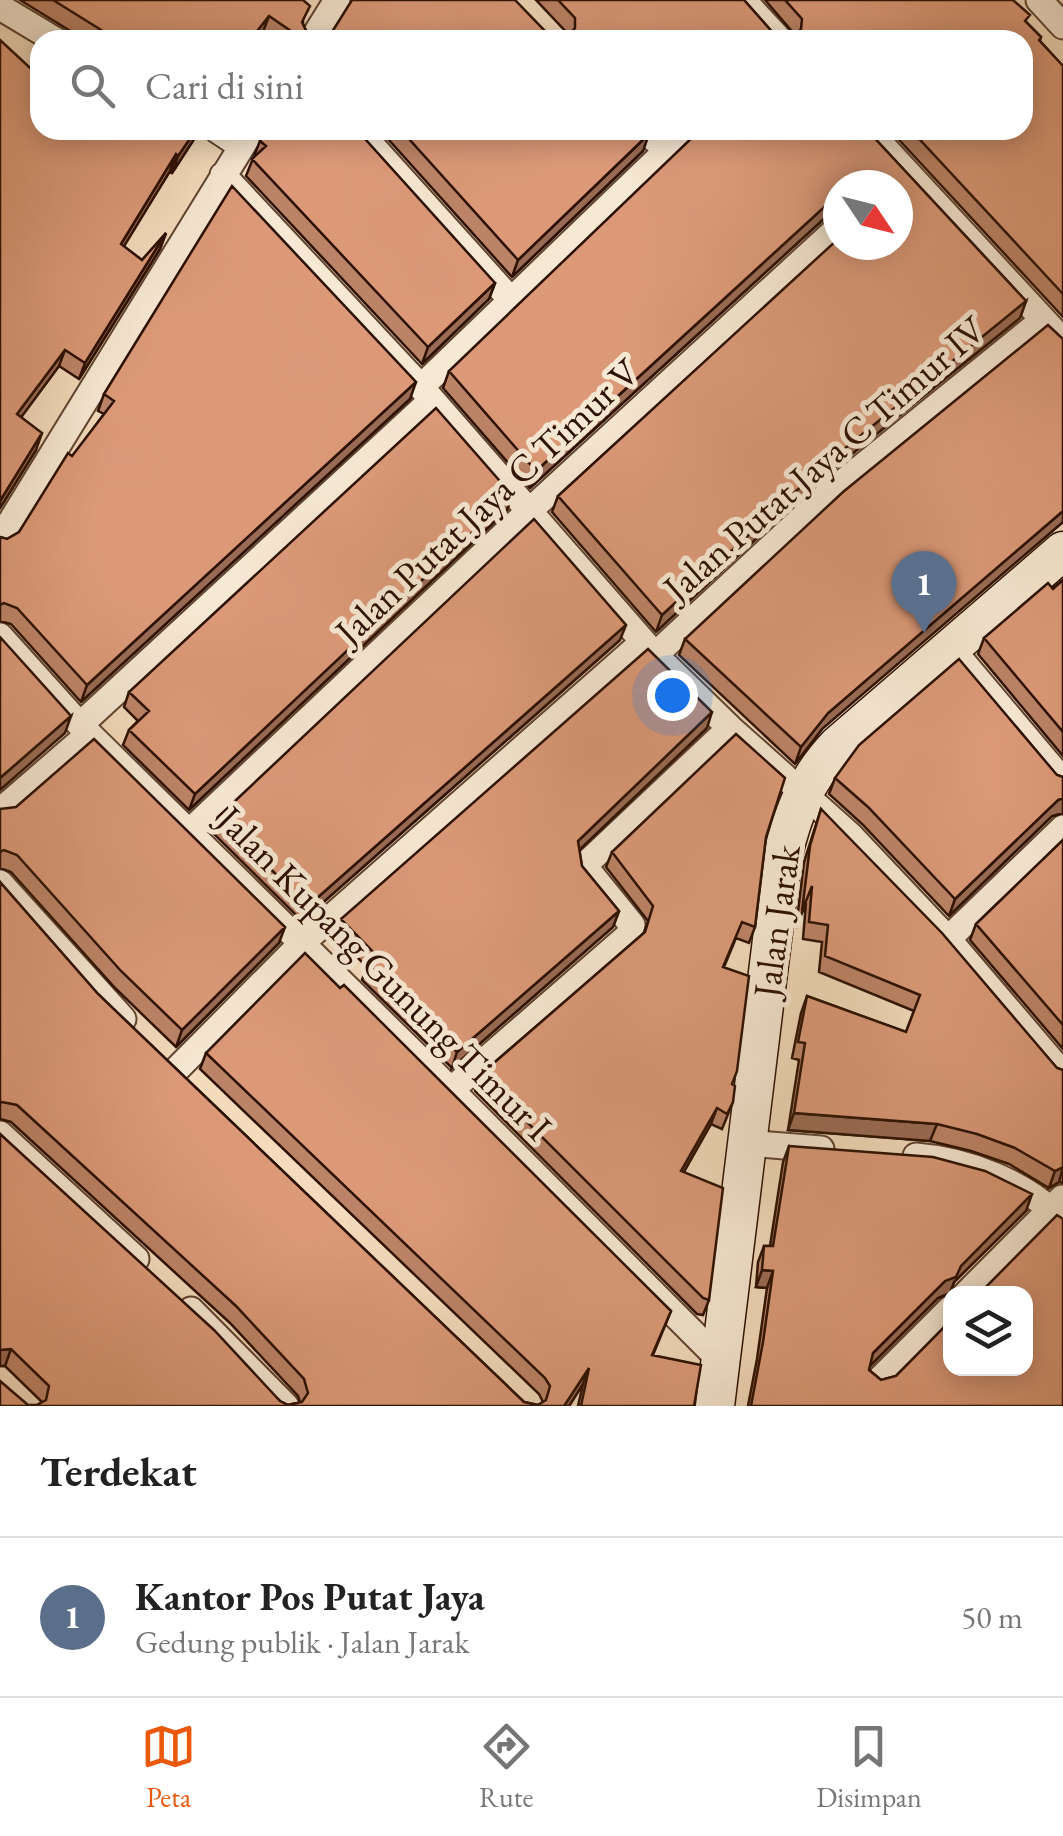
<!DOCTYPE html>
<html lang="id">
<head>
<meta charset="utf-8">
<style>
  :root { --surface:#fff; --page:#f2f2f2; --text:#222; --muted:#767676; --line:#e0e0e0; --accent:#ea580c }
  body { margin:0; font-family:"EB Garamond",serif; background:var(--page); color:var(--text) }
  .controls { position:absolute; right:30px; bottom:30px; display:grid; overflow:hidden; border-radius:20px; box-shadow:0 5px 25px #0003 }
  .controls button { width:90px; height:90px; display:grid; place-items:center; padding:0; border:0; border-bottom:2px solid var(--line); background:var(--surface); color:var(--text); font:50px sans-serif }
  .compass { position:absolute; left:823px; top:170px; width:90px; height:90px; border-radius:50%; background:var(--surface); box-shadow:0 5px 25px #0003; rotate:125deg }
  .you { position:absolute; left:672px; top:695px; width:35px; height:35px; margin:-25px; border:8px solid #fff; border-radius:50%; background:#1a73e8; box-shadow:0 0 0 15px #1a73e833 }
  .badge { display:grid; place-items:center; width:65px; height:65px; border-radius:50%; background:var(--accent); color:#fff; font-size:32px; font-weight:700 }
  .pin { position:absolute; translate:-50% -82px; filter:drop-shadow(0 2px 5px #0008) }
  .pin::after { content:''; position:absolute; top:52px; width:35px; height:30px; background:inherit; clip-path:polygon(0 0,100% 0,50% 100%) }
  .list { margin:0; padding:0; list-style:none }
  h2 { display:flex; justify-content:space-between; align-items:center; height:130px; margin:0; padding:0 40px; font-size:42px }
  h2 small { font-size:32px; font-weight:400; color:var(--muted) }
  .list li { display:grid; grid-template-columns:65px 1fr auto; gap:30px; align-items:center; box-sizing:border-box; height:160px; padding:0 40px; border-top:2px solid var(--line) }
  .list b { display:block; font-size:38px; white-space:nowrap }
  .list p { margin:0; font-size:32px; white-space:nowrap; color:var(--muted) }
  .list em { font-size:32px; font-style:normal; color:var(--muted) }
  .icon { flex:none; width:55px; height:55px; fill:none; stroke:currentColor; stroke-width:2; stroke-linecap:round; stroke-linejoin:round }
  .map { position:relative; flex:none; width:1063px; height:1406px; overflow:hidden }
  .search { position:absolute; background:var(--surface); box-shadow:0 5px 25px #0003; left:30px; right:30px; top:30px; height:110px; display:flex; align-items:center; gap:25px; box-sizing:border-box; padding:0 35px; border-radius:30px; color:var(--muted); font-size:38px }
  .sheet { height:290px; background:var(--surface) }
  nav { display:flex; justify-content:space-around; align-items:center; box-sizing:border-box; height:140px; border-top:2px solid var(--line); background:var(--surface); font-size:28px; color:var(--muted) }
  nav a { display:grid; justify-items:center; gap:5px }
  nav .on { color:var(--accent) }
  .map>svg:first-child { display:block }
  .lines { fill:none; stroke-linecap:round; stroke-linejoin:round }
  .street-casing { stroke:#5e432f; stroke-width:29 }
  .secondary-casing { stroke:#2c1000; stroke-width:41 }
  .street { stroke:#f7e8d3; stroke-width:25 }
  .secondary { stroke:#f7e8d3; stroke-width:38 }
  .wall { fill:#bc8467; stroke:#2c1000; stroke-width:2.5 }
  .shaded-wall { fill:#996b54; stroke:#2c1000; stroke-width:2.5 }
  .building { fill:#db9978; stroke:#2c1000; stroke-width:2.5 }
  .labels { text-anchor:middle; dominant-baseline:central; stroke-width:10; stroke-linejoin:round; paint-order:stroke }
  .street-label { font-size:38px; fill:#2c1000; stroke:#f7e8d3 }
</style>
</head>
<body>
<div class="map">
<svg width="1063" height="1406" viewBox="0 0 1063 1406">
  <rect width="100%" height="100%" fill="#f3dbbc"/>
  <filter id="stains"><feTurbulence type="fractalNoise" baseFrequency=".002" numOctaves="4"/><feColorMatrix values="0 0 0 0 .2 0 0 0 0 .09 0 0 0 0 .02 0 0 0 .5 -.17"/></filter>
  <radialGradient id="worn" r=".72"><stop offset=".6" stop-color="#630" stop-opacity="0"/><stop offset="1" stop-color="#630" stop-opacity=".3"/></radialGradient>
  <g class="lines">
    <defs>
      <path id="street" d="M743 0 780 40
        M1039 0 1063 26
        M0 7 55 40
        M312 40 337 0
        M217 130 241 146
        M358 130 511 300
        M645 130 666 150
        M868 130 1063 341
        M223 175 421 387 655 655 730 728 850 835 948 939 1063 1074
        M421 387 688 130
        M0 539 252 130
        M0 636 80 725 451 1090 721 1361
        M952 649 1063 781
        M655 655 826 496 1043 320
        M80 725 432 400
        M0 811 89 734
        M189 832 528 512 838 228
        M0 883 123 1019
        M948 939 1063 828
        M176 1070 302 943 643 642
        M451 1090 628 936 632 925 589 872 587 863 730 728
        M0 1134 136 1259
        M747 1143 821 1149
        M916 1156C969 1160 1026 1183 1063 1221
        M966 1294 1062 1198
        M191 1310 286 1406
        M878 1381 950 1309"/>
      <path id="secondary" d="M715 1406 782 858C793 813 805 780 837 746L1063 551"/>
    </defs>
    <use href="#street" class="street-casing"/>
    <use href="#secondary" class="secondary-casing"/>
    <use href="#street" class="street"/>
    <use href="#secondary" class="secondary"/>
  </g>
  <path class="wall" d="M20 0H303V24L309 37 318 40 549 35 565 39 569 35 536 0H744L774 34 791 39 795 35 765 0H1013L1027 23 1041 37 1040 41 1063 66V317L890 130H1023V40H274L263 32 257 40H85Z
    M40 130H200L172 173 170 171 123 246 142 260 166 233 160 249 79 379 59 366 21 417 36 450 0 508Z
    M380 130H646L643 151 512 277Z
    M867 130 1026 301 1020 318 816 483 656 632 552 512 558 496 898 185H838V213L827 216 530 488 443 388 449 371Z
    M260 141 495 283 489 299 422 364 246 176Z
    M104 394 410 399 81 702 11 624 0 621V537L7 539 19 532 104 414 98 411Z
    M512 495 507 510 189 810 123 745 129 730 138 721 124 707 129 692Z
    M1063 580V756L978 654 984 638Z
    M685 639 822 729 795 764 679 655Z
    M620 640 302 921 212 832 218 817Z
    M707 728 579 850 582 866 619 911 613 927 452 1068 362 980 367 967 335 935 341 919Z
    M1057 775 1063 777V813L1052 816 949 916 862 824 829 794 835 778Z
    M0 809 279 943 176 1047 115 988 11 872 0 868Z
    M821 809 1057 1068 1063 1070V1183L1059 1182 1049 1188 1009 1164 971 1151 930 1141 788 1130 799 1060 792 1058 801 1013 807 996 906 1032 914 1011 819 972 822 942 803 939 806 903 796 928 804 862Z
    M766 837 755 927 749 943 736 938 724 967 733 1102 722 1129 711 1124 684 1172 709 1300 703 1315 697 1314 475 1091 480 1075 644 933 648 921 606 867 612 852Z
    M1063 840V1049L970 940 976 924Z
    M0 882 98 994 524 1402 538 1405 543 1402 539 1394 200 1069 206 1053 340 988 671 1311 653 1355 694 1406H578L583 1384 569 1406H0L37 1405 42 1402 5 1366H0V1134L280 1401 288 1405 300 1402 298 1396 230 1323 11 1122 0 1119Z
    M789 1146 1026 1211 954 1282 950 1293 938 1298 869 1367V1370L881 1380 896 1376 984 1289 1063 1406H748L757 1359 767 1288 756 1287 758 1262 764 1246H770L783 1162Z"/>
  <path class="shaded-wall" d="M269 16 263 32 257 40H250Z
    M196 130H200L172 173 178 156Z
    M649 134 643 151 512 277 518 260Z
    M176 154 170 171 115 261 121 244Z
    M838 198V213L827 216 530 488 536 471 833 199Z
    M166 233 160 249 79 379 85 363Z
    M495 283 489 299 422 364 428 347Z
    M1026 301 1020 318 816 483 656 632 662 615 822 467Z
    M65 350 59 366 11 431 17 414Z
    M416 382 410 399 81 702 87 685Z
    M42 433 36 450 0 508V501Z
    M512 495 507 510 189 810 195 794Z
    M1063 511V522L822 729 795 764 801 747 828 713Z
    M626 625 620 640 302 921 308 906Z
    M712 712 707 728 572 857 578 841Z
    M71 716 65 733 0 790V778Z
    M1063 798V813L1052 816 949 916 955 899 1058 800Z
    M619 911 613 927 452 1068 457 1052Z
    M285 927 279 943 176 1047 182 1030Z
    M717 1108 711 1124 675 1187 681 1171Z
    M794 1113 937 1124 930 1141 788 1130Z
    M1063 1167 1059 1182 1049 1188 1055 1171Z
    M1032 1194 1026 1211 954 1282 950 1293 938 1298 866 1370 873 1353Z
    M762 1270 773 1271 767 1288 756 1287Z
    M11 1349 5 1366H0V1350Z
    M589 1368 583 1384 569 1406H564Z"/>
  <path class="building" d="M53 0H303L310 6 302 22 309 37 318 40 332 32 352 0H515L549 35 565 39 575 28V18L558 0H744L774 34 791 39 801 29 802 19 785 0H1013L1030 15 1025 21 1041 37 1039 40 1063 66V294L911 130H1023V40H304L269 16 250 40H100L106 33Z
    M0 40 40 77V130H196L178 156 176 154 121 244 142 260 166 233 85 363 65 350 17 414 42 433 0 501Z
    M267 130H357L495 283 428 347 252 159 266 146 260 141Z
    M401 130H646L649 134 518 260Z
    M700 130H867L1026 301 822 467 662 615 558 496 838 239V245H898V185H838V198L833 199 536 471 449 371Z
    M232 186 416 382 87 685 17 608 4 603 0 605V537L7 539 19 532 68 453 72 456 114 401 104 394Z
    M1048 325 1063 339V511L828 713 801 747 685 639 843 492Z
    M436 408 512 495 195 794 129 730 149 711 129 692Z
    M534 519 626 625 308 906 218 817Z
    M1063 580V732L984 638 1048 583 1053 589Z
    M0 637 71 716 0 778Z
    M648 649 712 712 578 841 582 866 619 911 457 1052 368 964 377 956 341 919Z
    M959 659 1057 775 1063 777V798L1058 800 955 899 868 807 835 778 859 745Z
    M736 734 785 778 766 837 755 927 742 922 723 967 749 976 737 1071 732 1084 735 1086 733 1102 727 1114 717 1108 681 1171 723 1188 709 1300 703 1298 480 1075 645 932 653 906 612 852Z
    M94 739 285 927 182 1030 121 971 17 855 4 850 0 852V809L16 807Z
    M821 809 942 933 1057 1068 1063 1070V1167L1055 1171 1015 1148 977 1134 937 1124 794 1113 805 1043 798 1042 807 996 906 1032 920 995 825 956 828 925 809 922 812 886 802 911 810 846Z
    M1063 840V1025L976 924Z
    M0 882 98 994 524 1402 538 1405 546 1400 550 1386 545 1378 206 1053 305 953 340 988 344 985 671 1311 652 1355 701 1365 694 1406H581L589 1368 564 1406H0V1381L28 1405H37L46 1400 49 1386 11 1349 0 1350V1134L214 1330 280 1401 288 1405 302 1402 308 1393 304 1379 236 1306 17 1105 2 1102 0 1103Z
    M789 1146 933 1157 985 1171 1032 1194 961 1266 956 1277 945 1281 873 1353 869 1370 881 1380 896 1376 950 1321V1368H1026V1294H972L984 1289 1057 1215 1063 1219V1406H751L763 1342 773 1271 762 1270 764 1246H773Z"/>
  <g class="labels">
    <g class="street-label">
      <text transform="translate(824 458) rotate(-41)">Jalan Putat Jaya C Timur IV</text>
      <text transform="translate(487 501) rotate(-43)">Jalan Putat Jaya C Timur V</text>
      <text transform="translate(776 921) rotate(-82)">Jalan Jarak</text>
      <text transform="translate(385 973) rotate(45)">Jalan Kupang Gunung Timur I</text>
    </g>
  </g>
  <rect width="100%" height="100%" filter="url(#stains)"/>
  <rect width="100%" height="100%" fill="url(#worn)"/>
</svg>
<div class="controls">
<button><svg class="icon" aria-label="layers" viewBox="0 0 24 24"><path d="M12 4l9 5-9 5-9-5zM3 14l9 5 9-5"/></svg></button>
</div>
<svg class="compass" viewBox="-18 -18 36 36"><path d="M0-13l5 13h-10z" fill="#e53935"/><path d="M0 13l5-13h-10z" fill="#767676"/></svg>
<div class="you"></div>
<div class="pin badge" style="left:924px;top:633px;background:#5c6f8a">1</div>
<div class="search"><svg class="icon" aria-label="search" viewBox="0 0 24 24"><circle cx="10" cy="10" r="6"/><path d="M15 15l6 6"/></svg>Cari di sini</div>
</div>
<section class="sheet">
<h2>Terdekat<small></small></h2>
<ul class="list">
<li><span class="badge" style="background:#5c6f8a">1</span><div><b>Kantor Pos Putat Jaya</b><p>Gedung publik · Jalan Jarak</p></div><em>50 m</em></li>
</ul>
</section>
<nav>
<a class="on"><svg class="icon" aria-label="map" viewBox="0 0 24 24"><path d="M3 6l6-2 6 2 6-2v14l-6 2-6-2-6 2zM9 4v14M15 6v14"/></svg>Peta</a>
<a><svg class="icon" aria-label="directions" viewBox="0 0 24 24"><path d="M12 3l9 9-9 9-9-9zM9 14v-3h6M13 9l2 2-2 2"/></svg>Rute</a>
<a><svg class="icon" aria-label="saved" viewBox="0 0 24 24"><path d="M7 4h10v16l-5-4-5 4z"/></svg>Disimpan</a>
</nav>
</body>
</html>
